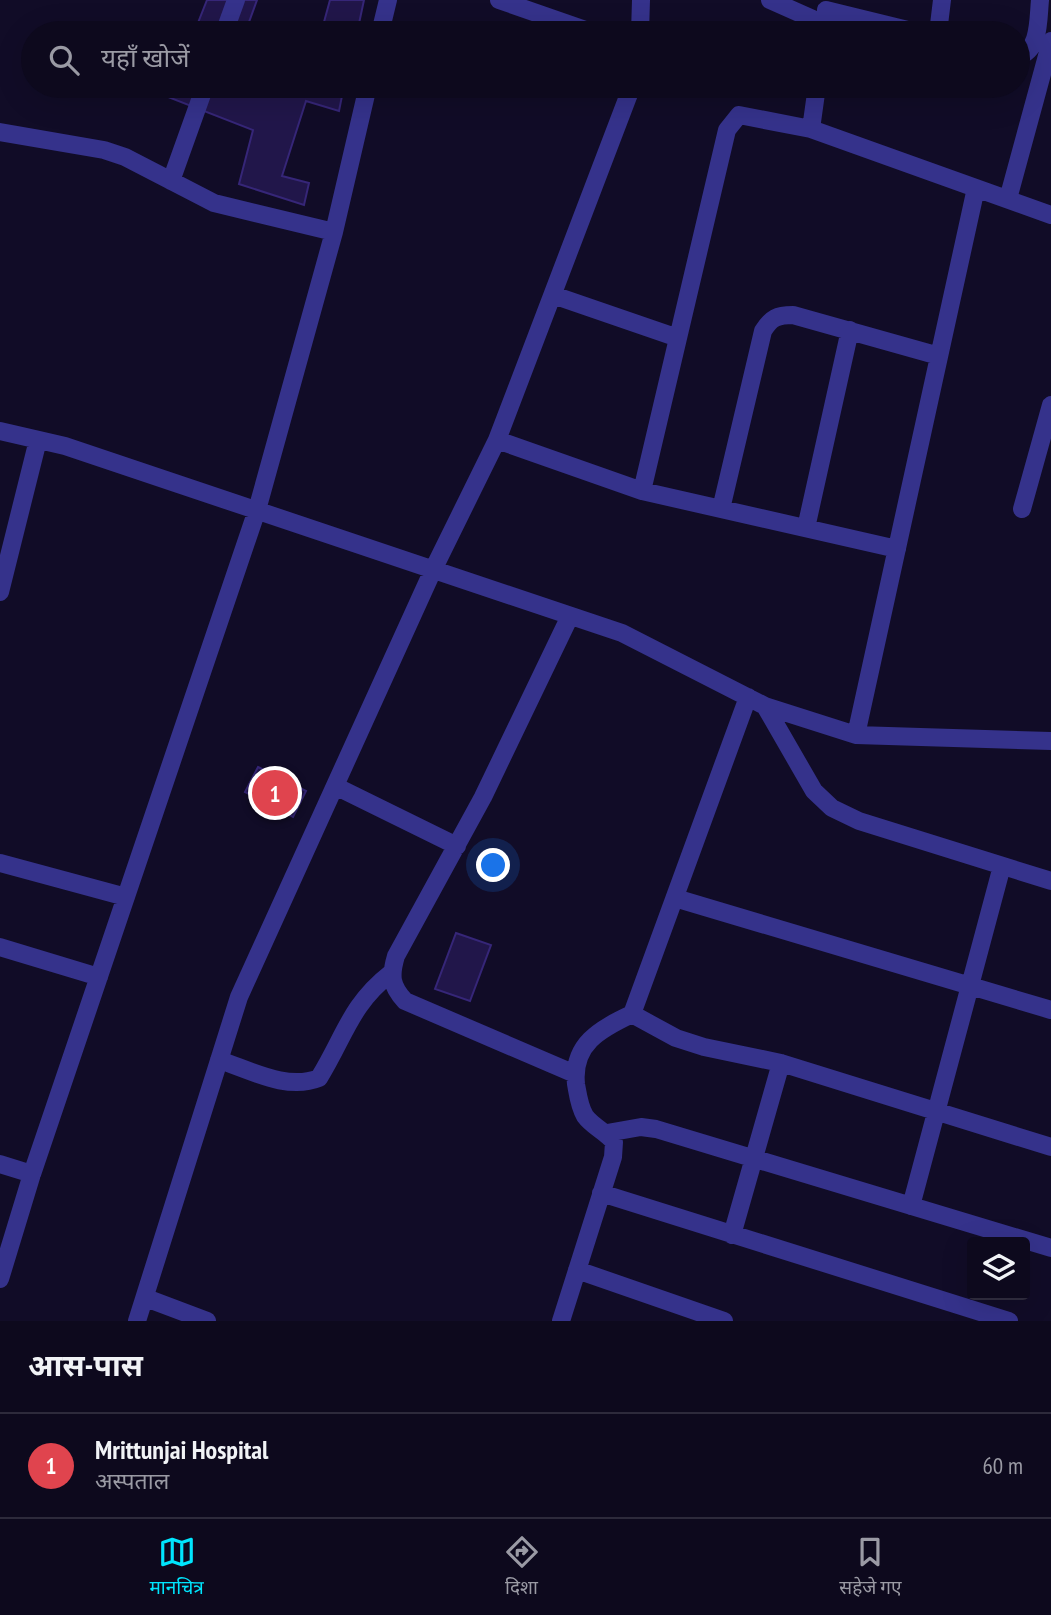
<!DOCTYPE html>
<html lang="hi">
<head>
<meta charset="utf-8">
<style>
  :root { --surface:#0d091d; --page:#1b172a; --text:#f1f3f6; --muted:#9a9aa4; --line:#2d2a3b; --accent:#00e5fd }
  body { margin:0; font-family:"PT Sans Narrow","Noto Sans Devanagari",sans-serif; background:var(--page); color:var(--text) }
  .controls { position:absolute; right:21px; bottom:21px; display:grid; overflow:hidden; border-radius:7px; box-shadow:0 7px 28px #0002 }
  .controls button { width:63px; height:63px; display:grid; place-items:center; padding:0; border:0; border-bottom:2px solid var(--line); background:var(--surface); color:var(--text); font:35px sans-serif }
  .you { position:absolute; left:494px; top:866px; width:24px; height:24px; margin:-18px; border:5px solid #fff; border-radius:50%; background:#1a73e8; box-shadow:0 0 0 10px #1a73e833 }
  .badge { display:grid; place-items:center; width:46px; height:46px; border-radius:50%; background:var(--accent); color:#fff; font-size:23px; font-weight:700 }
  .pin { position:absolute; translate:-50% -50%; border:4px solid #fff; box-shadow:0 2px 7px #0006 }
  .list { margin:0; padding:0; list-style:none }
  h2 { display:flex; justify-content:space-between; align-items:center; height:91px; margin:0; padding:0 28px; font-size:30px }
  h2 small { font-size:23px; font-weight:400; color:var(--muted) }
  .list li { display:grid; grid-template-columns:46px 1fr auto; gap:21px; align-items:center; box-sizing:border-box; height:105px; padding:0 28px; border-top:2px solid var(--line) }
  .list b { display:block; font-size:26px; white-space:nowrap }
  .list p { margin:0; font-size:23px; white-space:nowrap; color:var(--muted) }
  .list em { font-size:23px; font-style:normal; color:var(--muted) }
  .icon { flex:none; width:38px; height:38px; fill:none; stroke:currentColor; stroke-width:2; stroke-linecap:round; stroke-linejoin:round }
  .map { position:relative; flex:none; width:1051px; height:1321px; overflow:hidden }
  .search { position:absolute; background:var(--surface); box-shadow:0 7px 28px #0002; left:21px; right:21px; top:21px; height:77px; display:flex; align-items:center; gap:18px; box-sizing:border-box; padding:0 24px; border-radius:38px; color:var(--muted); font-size:26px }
  .sheet { height:196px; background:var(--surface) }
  nav { display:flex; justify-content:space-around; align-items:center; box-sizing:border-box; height:98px; border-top:2px solid var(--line); background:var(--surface); font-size:19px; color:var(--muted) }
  nav a { display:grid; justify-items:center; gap:4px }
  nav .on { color:var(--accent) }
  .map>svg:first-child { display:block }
  .building { fill:#21164a; stroke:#362678; stroke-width:2 }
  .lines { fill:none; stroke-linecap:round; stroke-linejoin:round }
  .minor { stroke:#35328b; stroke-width:18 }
</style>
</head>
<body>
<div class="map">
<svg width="1051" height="1321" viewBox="0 0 1051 1321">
  <rect width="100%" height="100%" fill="#110c27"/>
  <path class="building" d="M207 0H257L245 33H194Z
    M330 0H364L357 33H321Z
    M172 86H288L305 91 306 86H344L339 111 306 101 282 176 309 183 304 205 239 184 253 130 168 97Z
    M258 767 306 791 293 817 245 792Z
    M456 933 491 945 470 1001 435 989Z"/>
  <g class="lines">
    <path class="minor" d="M499 0 594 33
      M770 0 824 24
      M826 10 920 33
      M224 33 236 0
      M380 33 388 0
      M640 33 641 0
      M938 33 942 0
      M1018 56C1040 51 1038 20 1040 0
      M811 129 817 86
      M0 132 104 150 125 157 214 203 334 232
      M171 181 205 86
      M1008 199 1051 41
      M553 295 678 338
      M0 431 65 446 622 633 765 706 856 735 1051 741
      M497 440 642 491 727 130 739 115 811 129 1051 215
      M642 491 897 549
      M721 509 763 331C771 318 777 315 793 315L939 356
      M1022 509 1051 405
      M806 528 850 330
      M0 592 38 440
      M570 616 483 797 396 956C390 976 391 986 405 1001L575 1074
      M748 697 632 1014 676 1038 704 1047 781 1063 1051 1147
      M765 706 814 791 832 808 859 821 1051 881
      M856 735 976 188
      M335 786 457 846
      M0 863 126 897
      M675 898 1051 1010
      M0 947 99 977
      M219 1060C250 1070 287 1091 319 1078 345 1036 350 1005 391 973
      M607 1133 641 1127 656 1129 1051 1248
      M0 1164 32 1174
      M601 1193 1009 1321
      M911 1206 1002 866
      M732 1235 781 1063
      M577 1270 724 1321
      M0 1279 32 1174 257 510 334 232 368 86
      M146 1298 207 1321
      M137 1321 239 997 433 570 497 440 632 86
      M561 1321 613 1157 614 1142C606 1132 592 1126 585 1116 579 1106 578 1095 576 1084 572 1044 600 1029 632 1014"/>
  </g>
</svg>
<div class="controls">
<button><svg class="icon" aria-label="layers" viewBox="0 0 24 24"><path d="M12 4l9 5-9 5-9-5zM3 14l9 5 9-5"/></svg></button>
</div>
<div class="you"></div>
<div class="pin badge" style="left:275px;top:793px;background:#e0444e">1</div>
<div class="search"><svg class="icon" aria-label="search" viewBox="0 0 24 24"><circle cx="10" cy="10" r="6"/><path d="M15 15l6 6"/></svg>यहाँ खोजें</div>
</div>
<section class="sheet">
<h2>आस-पास<small></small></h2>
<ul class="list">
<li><span class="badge" style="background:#e0444e">1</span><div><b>Mrittunjai Hospital</b><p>अस्पताल</p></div><em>60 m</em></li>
</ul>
</section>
<nav>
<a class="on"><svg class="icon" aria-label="map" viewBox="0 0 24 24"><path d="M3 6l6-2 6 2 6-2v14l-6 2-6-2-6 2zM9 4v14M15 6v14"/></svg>मानचित्र</a>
<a><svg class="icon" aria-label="directions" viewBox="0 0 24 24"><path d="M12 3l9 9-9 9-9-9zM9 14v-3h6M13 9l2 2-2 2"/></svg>दिशा</a>
<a><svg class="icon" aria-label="saved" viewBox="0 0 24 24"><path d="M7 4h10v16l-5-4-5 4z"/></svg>सहेजे गए</a>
</nav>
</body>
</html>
